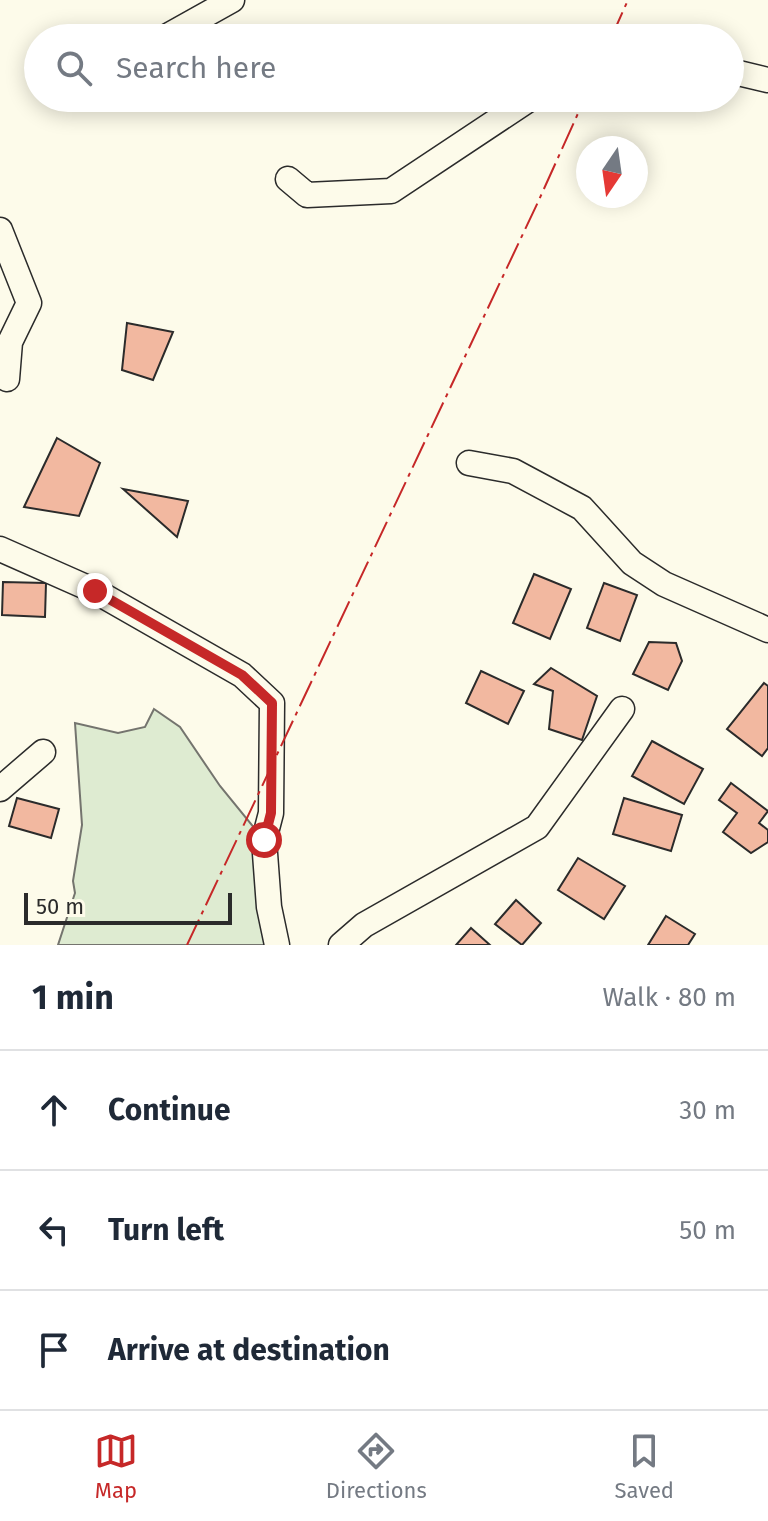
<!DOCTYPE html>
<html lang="en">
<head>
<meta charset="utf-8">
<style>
  :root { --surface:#fff; --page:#f6f6f7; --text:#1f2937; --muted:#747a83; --line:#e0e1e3; --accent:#c62828 }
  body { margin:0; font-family:"Fira Sans",sans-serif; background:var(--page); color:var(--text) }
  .compass { position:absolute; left:576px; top:136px; width:72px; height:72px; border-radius:50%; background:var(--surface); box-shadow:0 4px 20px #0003; rotate:193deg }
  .scale { position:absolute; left:24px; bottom:20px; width:208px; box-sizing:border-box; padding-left:8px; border:4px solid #2b2b2b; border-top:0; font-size:22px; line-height:28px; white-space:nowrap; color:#2b2b2b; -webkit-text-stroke:6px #fdfbea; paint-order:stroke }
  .stop { position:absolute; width:24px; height:24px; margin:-18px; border:6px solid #c62828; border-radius:50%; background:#fff }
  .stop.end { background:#c62828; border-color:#fff; box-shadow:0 2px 8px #0008 }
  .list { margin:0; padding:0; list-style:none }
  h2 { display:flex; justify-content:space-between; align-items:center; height:104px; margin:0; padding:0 32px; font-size:34px }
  h2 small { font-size:26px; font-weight:400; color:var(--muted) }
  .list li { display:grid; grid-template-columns:52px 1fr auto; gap:24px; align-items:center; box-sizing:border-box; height:120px; padding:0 32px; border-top:2px solid var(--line) }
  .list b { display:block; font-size:30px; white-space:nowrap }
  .list em { font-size:26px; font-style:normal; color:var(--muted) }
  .icon { flex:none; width:44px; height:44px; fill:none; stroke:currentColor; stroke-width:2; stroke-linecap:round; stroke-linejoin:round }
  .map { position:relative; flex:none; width:768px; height:945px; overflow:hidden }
  .search { position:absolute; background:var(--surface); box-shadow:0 4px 20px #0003; left:24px; right:24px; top:24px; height:88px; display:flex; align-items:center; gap:20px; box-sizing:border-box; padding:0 28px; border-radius:44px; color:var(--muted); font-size:30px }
  .sheet { height:464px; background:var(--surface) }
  nav { display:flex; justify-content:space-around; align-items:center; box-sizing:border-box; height:112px; border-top:2px solid var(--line); background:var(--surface); font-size:22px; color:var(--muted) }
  nav a { display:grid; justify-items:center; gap:4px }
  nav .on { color:var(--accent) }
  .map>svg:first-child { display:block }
  .green { fill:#deebd1; stroke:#74746e; stroke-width:2 }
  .building { fill:#f2b8a0; stroke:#2b2b2b; stroke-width:2 }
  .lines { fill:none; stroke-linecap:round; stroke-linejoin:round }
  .minor-casing { stroke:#2b2b2b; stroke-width:27 }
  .minor { stroke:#fdfbea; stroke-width:24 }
  .power { stroke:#c62828; stroke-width:2; stroke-dasharray:28 6 4 6; stroke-linecap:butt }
  .route { stroke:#c62828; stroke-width:10 }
</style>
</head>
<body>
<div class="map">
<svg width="768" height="945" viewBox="0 0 768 945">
  <rect width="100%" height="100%" fill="#fdfbea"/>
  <path class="green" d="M154 709 180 727 220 786 264 840 277 945H58L75 893 73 881 82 825 75 723 118 733 145 727Z"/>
  <path class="building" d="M127 323 173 332 153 380 122 370Z
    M57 438 100 463 79 516 24 507Z
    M123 489 188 501 177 537Z
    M534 574 571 589 550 639 513 623Z
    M3 582 46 583 45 617 2 615Z
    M604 583 637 595 620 641 587 628Z
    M649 642 676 643 682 661 668 690 633 674Z
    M551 668 597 696 582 740 549 729 553 691 534 684Z
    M481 671 524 691 508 724 466 703Z
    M764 683 768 686V748L762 756 727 729Z
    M652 741 703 769 684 804 632 776Z
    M731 783 768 811 759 823 768 830V842L751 853 723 832 737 813 719 800Z
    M17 798 59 809 51 838 9 826Z
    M624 798 682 815 671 851 613 834Z
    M578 858 625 886 604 919 558 890Z
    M516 900 541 923 522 945 495 924Z
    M666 916 695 934 688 945H648Z
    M471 928 490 945H456Z"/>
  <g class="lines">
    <defs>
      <path id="minor" d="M164 38 232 0
        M730 71 768 80
        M288 179 307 195 391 191 531 98
        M0 230 29 303 10 342 7 379
        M469 463 513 471 582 508 632 563 664 584 768 630
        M0 549 95 591 242 675 272 703 271 813 264 840 269 907 277 945
        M0 789 43 752
        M341 945 364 925 537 827 622 709"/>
    </defs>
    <use href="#minor" class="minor-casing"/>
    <use href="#minor" class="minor"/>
    <path class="power" d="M611 38 628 0
      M187 945 538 202 585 98"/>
  </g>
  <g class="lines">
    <path class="route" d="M95 591 242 675 272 703 271 813 264 840"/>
  </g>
</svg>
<svg class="compass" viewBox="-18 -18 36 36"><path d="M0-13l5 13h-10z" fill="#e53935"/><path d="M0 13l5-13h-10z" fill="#747a83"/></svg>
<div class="scale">50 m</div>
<div class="stop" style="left:264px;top:840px"></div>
<div class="stop end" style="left:95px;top:591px"></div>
<div class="search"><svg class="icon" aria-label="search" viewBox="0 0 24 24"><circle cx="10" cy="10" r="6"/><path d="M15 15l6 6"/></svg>Search here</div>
</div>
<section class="sheet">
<h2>1 min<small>Walk · 80 m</small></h2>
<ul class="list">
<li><svg class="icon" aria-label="ahead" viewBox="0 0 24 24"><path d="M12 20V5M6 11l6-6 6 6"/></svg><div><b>Continue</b></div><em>30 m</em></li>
<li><svg class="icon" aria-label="left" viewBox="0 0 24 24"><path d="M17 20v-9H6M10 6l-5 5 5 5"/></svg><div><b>Turn left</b></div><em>50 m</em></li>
<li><svg class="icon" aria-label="arrive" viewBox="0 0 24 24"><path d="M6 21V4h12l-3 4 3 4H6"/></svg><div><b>Arrive at destination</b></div></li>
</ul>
</section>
<nav>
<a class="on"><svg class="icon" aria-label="map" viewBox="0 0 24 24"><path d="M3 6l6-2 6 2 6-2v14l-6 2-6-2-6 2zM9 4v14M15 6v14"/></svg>Map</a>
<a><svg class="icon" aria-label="directions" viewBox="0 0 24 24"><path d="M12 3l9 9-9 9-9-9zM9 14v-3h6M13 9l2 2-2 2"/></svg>Directions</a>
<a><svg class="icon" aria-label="saved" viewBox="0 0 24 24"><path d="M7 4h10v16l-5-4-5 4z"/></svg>Saved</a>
</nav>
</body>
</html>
